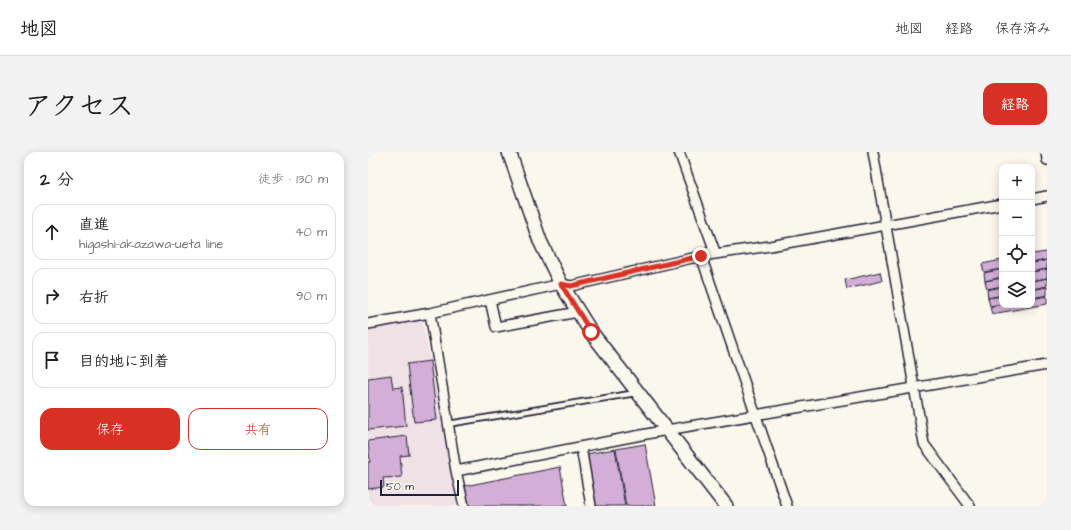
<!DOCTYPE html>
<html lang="ja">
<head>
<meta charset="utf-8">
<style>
  :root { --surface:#fff; --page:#f2f2f2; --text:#202124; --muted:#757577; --line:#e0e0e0; --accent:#d93025 }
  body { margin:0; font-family:"Architects Daughter","Klee One",sans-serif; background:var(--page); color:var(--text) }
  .controls { position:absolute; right:12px; top:12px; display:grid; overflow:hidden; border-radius:8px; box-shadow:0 2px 10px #0003 }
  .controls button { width:36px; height:36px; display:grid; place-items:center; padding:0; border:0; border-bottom:1px solid var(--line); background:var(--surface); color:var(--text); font:20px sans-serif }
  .scale { position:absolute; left:12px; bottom:10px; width:79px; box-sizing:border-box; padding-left:4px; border:2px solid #22223b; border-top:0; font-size:11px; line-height:14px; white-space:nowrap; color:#22223b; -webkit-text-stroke:3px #fbf7ec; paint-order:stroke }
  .stop { position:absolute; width:12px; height:12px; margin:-9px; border:3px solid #d93025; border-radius:50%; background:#fff }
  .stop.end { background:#d93025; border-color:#fff; box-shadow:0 1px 4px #0008 }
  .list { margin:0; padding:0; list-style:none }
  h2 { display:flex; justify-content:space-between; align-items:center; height:52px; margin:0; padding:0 16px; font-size:17px }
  h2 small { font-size:13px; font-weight:400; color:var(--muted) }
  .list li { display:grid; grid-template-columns:26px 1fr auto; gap:12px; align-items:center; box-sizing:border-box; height:56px; margin:0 8px 8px; padding:0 8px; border:1px solid var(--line); border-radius:12px }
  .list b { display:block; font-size:15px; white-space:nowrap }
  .list p { margin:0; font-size:13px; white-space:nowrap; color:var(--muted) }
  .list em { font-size:13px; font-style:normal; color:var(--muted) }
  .actions { display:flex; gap:8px; padding:12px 16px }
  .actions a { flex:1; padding:9px 0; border:1px solid var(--accent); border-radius:12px; text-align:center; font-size:14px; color:var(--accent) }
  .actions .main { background:var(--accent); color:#fff }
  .icon { flex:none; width:22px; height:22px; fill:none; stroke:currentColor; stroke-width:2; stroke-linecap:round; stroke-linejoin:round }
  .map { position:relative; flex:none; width:679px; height:354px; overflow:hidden; border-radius:12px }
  header { display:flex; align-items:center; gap:24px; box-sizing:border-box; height:56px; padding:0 20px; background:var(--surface); border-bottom:1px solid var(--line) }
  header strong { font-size:19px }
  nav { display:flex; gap:22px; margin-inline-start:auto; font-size:14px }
  .intro { display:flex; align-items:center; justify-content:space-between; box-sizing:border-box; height:96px; padding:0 24px }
  h1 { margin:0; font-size:28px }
  .button { padding:10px 18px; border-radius:12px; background:var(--accent); color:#fff; font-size:14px; font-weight:700 }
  main { display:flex; gap:24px; padding:0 24px }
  aside { flex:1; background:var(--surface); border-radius:12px; box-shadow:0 2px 10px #0003 }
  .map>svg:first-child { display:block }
  .built { fill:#efe1e5 }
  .building { fill:#d3aed6; stroke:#22223b }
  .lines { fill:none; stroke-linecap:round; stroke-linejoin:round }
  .lane-casing { stroke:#22223b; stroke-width:8 }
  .street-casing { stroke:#22223b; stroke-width:12 }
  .secondary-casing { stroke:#22223b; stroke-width:16 }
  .lane { stroke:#fbf7ec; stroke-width:4.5 }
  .street { stroke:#fbf7ec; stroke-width:9 }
  .secondary { stroke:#fbf7ec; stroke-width:13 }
  .route { stroke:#d93025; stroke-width:5 }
</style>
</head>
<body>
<header>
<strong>地図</strong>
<nav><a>地図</a><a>経路</a><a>保存済み</a></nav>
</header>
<div class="intro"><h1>アクセス</h1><a class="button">経路</a></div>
<main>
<aside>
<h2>2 分<small>徒歩 · 130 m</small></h2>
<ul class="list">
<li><svg class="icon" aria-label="ahead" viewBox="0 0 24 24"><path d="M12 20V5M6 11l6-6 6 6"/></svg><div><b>直進</b><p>higashi-akazawa-ueta line</p></div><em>40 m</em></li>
<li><svg class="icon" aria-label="right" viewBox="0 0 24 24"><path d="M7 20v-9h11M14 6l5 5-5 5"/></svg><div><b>右折</b></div><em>90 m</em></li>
<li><svg class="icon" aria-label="arrive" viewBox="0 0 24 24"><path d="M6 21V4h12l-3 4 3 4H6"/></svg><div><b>目的地に到着</b></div></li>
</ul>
<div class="actions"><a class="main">保存</a><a>共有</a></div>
</aside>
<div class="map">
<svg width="679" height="354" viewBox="0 0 679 354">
  <rect width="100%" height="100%" fill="#fbf7ec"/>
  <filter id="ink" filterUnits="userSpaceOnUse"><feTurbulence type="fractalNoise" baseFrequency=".025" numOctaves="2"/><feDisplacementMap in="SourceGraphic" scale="8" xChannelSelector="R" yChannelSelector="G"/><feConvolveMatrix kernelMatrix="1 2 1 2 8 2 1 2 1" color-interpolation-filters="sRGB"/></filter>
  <g filter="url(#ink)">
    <path class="built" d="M54 166 89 354H0V173Z"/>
    <path class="building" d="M679 100V108L664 111V102Z
      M634 108V117L616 120 614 112Z
      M679 108V117L664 120V111Z
      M634 117V125L617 129 616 121Z
      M679 117V126L664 129V120Z
      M512 120 514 129 479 137 477 128Z
      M634 126V134L619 137 617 129Z
      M679 126V134L664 137V129Z
      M634 135V143L620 146 619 138Z
      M679 135V143L664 146V138Z
      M634 144V152L622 154 620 146Z
      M679 144V152L624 162 622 155 634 152 664 153V147Z
      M62 209 69 268 46 270 39 212Z
      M23 223 25 236 34 235 38 274 0 278V226Z
      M39 284 41 303 32 304 34 325 15 326 16 335 0 337V310H2L0 289Z
      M277 292 288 354H258L248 297Z
      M247 297 257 354H227L218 302Z
      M192 315 199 354H101L97 334Z"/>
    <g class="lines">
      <defs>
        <path id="lane" d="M80 272 268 241"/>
        <path id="street" d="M311 0 346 97 338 101
          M505 0 556 292 602 354
          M678 0 679 8
          M664 47 679 44
          M333 104 419 354
          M122 148 128 175 210 160
          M62 161 88 319 96 354
          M0 172 62 161 193 132 203 134 333 104 402 94 634 52
          M213 295 223 354
          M88 319 299 278 679 213"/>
        <path id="secondary" d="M141 0 172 89 193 132 223 180 358 354"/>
      </defs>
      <use href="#lane" class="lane-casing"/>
      <use href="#street" class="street-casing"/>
      <use href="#secondary" class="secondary-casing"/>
      <use href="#lane" class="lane"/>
      <use href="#street" class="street"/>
      <use href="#secondary" class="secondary"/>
    </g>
  </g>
  <g class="lines" filter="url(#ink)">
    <path class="route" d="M223 180 193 132 203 134 333 104"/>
  </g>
</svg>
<div class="controls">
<button>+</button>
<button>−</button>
<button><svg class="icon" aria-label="locate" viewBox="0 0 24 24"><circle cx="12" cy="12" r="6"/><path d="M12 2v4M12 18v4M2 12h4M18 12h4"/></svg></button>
<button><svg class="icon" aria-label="layers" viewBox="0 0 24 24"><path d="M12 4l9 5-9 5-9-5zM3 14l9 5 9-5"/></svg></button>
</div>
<div class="scale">50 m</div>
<div class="stop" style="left:223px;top:180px"></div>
<div class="stop end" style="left:333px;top:104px"></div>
</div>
</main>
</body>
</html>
